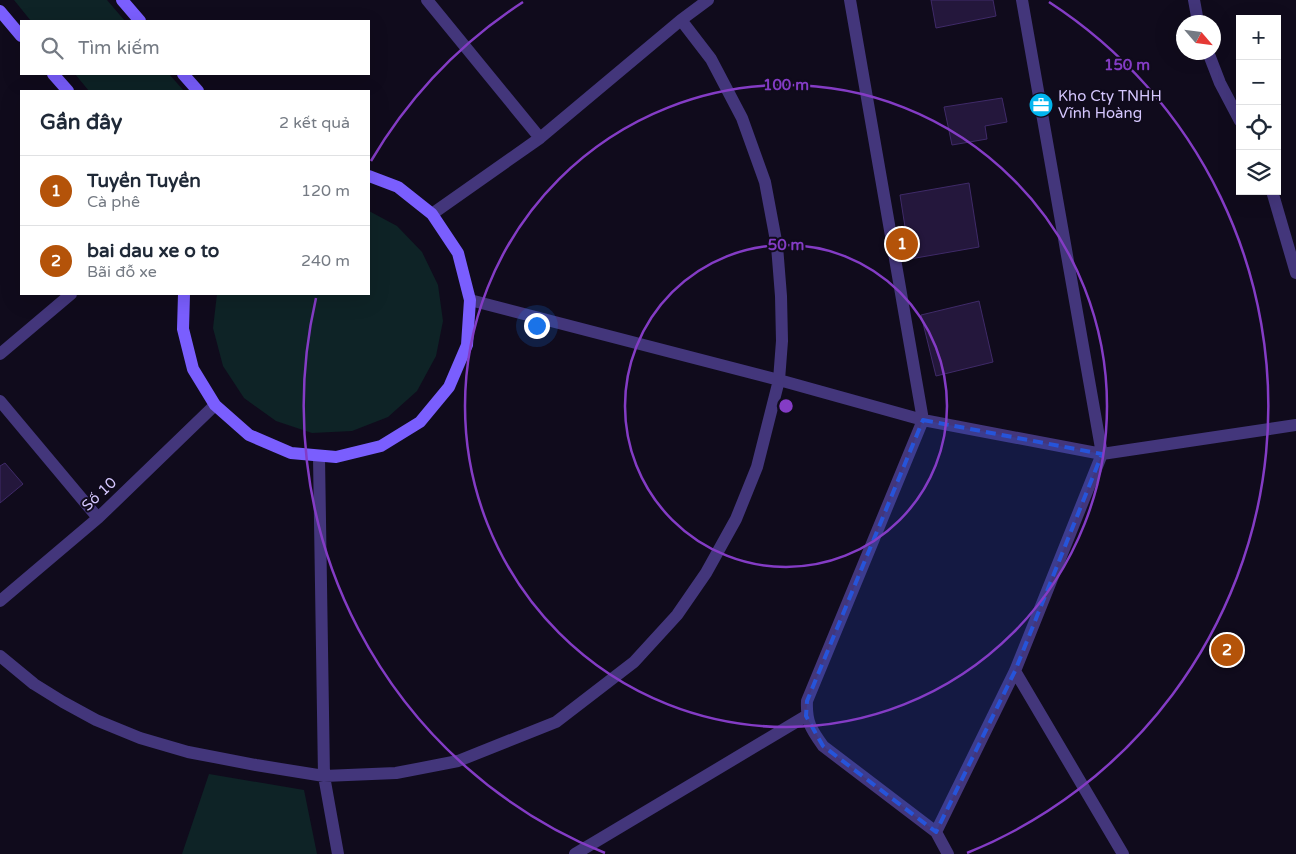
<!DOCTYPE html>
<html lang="vi">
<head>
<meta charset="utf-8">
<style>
  :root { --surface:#fff; --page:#f6f6f7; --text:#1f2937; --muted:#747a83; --line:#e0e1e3; --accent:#b45309 }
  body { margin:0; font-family:"Varela Round",sans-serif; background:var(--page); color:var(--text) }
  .controls { position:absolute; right:15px; top:15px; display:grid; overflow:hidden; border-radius:0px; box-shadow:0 5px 20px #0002 }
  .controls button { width:45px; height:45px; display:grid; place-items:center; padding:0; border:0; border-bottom:1px solid var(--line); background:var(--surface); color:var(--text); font:25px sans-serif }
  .compass { position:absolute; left:1176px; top:15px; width:45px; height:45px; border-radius:50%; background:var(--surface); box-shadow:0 5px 20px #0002; rotate:118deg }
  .you { position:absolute; left:536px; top:325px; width:18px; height:18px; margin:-12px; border:4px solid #fff; border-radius:50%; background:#1a73e8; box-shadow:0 0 0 8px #1a73e833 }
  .badge { display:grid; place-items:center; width:32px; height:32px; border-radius:50%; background:var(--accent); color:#fff; font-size:16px; font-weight:700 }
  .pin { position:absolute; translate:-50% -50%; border:2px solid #fff; box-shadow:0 1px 5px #0006 }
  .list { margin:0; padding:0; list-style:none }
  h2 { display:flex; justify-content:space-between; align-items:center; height:65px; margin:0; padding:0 20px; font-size:21px }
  h2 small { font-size:16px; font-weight:400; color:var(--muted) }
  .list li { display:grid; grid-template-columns:32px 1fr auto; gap:15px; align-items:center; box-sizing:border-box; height:70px; padding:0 20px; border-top:1px solid var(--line) }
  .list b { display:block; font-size:19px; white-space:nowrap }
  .list p { margin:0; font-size:16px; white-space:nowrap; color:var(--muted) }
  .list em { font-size:16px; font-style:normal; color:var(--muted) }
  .icon { flex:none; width:28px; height:28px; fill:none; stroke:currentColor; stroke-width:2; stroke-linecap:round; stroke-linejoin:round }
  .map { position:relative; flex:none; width:1296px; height:854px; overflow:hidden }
  .search { position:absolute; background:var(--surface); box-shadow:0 5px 20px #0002; left:20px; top:20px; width:350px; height:55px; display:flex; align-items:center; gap:12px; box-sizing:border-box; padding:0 18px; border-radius:0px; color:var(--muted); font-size:19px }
  .panel { position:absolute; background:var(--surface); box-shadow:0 5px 20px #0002; left:20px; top:90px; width:350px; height:205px; border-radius:0px }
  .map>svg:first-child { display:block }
  .green { fill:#0e2326 }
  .building { fill:#24173c; stroke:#3f2a68 }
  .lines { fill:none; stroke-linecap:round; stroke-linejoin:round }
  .street { stroke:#43367b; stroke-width:12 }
  .secondary { stroke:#7a5efe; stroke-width:12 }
  .marked { fill:#2654da; fill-opacity:0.2; stroke:#2654da; stroke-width:4; stroke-dasharray:10 6; stroke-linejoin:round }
  .ring { fill:none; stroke:#843cc5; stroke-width:2.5 }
  .labels { text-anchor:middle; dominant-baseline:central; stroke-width:4; stroke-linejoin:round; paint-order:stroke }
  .poi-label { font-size:15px; fill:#d5c7fe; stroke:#100b1c; text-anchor:start }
  .street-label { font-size:15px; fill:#d5c7fe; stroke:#100b1c }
  .centre { fill:#843cc5; stroke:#100b1c; stroke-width:2.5 }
  .ring-label { font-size:15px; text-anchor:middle; font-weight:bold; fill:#843cc5; stroke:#100b1c; stroke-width:4; stroke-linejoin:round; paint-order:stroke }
</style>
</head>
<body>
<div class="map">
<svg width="1296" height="854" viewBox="0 0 1296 854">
  <rect width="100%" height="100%" fill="#100b1c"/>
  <path class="green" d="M14 0H107L125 21H31Z
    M75 74H169L184 91H89Z
    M369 211 397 226 422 252 438 285 443 321 436 356 417 391 388 417 352 431 312 433 276 421 244 398 223 366 213 328 217 294H369Z
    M209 774 304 790 317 854H182Z"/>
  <path class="building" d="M931 0H993L996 16 936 28Z
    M1002 98 1007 122 985 126 987 139 952 145 944 107Z
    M969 183 979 247 910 259 900 195Z
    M979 301 993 362 936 376 921 315Z
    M5 463 23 484 0 503V466Z"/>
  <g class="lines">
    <path class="street" d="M427 0 540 138
      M850 0 923 420 807 701C806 722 811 729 823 746L936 832 1015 671 1102 454 1022 0
      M1194 0 1198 22
      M1208 52 1220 83 1240 121
      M1272 191 1296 273
      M432 214 540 138 681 20 708 0
      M470 300 779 380 923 420 1102 454 1296 425
      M0 354 71 294
      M0 401 98 518
      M319 457 324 776 338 854
      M0 601 98 518 215 405
      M0 656 34 684 63 702 96 720 140 738 188 752 256 765 324 776 396 773 458 761 556 722 634 662 677 615 706 573 736 519 757 467 779 380 782 341 781 296 777 246 765 182 742 118 711 59 681 20
      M1015 671 1123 854
      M936 832 948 854
      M575 854 806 716"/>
    <path class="secondary" d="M122 0 140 21
      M0 11 21 36
      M53 74 68 91
      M183 74 198 91
      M184 294 183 329 193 369 215 405 249 435 291 453 336 457 381 446 420 422 449 387 467 345 470 300 458 253 432 214 398 187 369 176"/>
  </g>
  <path class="marked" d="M923 420 1102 454 1015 671 936 832 823 746 806 716 807 701Z"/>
  <g class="ring">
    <circle cx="786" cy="406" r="161"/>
    <circle cx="786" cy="406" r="321"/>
    <path d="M605 853A482 482 0 0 1 316 298M371 161A482 482 0 0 1 523 2M1049 2A482 482 0 0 1 967 853"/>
  </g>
  <defs>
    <symbol id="office-disc" viewBox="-11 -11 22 22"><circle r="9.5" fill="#02b5ef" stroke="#100b1c"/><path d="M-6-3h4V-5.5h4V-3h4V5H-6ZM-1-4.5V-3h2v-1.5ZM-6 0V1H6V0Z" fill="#fff"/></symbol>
  </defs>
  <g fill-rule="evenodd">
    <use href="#office-disc" x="1027" y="91" width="28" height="28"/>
  </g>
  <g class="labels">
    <g class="poi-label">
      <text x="1058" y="96">Kho Cty TNHH<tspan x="1058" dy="17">Vĩnh Hoàng</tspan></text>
    </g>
    <g class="street-label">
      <text transform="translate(99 494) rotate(-43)">Số 10</text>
    </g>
  </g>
  <circle cx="786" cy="406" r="8" class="centre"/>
  <g class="ring-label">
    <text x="1127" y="70">150 m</text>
    <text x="786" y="90">100 m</text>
    <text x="786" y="250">50 m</text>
  </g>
</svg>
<div class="controls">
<button>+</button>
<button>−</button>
<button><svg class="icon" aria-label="locate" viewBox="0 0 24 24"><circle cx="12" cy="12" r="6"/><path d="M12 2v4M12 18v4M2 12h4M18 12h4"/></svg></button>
<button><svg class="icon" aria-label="layers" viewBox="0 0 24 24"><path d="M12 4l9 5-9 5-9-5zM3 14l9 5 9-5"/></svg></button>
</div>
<svg class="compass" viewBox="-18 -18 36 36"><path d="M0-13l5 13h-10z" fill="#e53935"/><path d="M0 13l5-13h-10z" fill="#747a83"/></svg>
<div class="you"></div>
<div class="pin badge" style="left:902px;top:244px">1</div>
<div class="pin badge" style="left:1227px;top:650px">2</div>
<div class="search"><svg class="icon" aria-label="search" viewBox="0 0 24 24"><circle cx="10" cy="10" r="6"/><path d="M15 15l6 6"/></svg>Tìm kiếm</div>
<section class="panel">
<h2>Gần đây<small>2 kết quả</small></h2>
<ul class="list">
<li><span class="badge">1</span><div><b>Tuyền Tuyền</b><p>Cà phê</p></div><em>120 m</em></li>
<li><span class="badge">2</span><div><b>bai dau xe o to</b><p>Bãi đỗ xe</p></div><em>240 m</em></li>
</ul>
</section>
</div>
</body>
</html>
